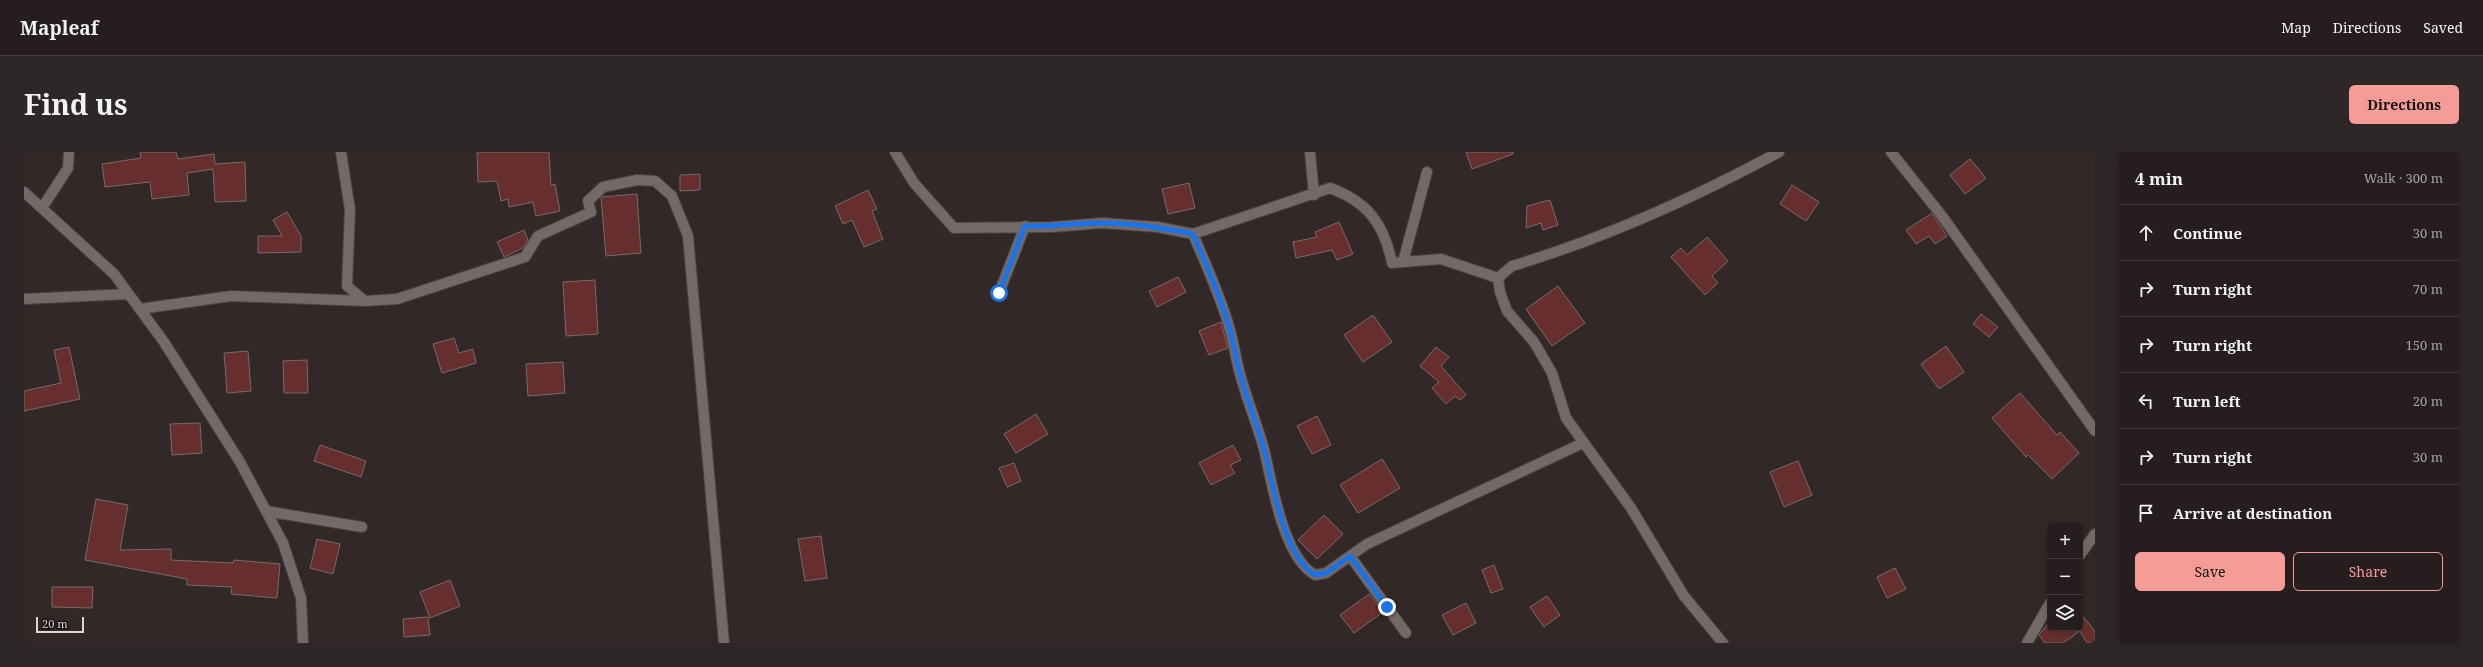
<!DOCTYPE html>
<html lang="en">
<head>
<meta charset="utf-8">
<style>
  :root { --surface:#261e1e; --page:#2e2727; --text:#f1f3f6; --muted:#a4a2a4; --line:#423c3c; --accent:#f59c96 }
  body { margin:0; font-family:"Noto Serif",serif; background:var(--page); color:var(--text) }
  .controls { position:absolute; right:12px; bottom:12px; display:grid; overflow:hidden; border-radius:6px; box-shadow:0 2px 6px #0003 }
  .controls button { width:36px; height:36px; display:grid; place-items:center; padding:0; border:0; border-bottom:1px solid var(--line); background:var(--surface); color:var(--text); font:20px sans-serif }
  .scale { position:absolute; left:12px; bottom:10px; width:48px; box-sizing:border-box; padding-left:4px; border:2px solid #ddd7d7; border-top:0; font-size:11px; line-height:14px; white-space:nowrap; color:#ddd7d7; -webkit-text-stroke:3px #161212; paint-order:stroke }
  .stop { position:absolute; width:12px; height:12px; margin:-9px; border:3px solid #1a73e8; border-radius:50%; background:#fff }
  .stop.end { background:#1a73e8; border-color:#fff; box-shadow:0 1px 4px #0008 }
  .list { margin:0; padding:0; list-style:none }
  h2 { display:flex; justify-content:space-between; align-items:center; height:52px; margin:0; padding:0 16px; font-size:17px }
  h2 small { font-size:13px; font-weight:400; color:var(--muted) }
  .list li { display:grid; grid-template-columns:26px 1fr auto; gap:12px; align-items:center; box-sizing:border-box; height:56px; padding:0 16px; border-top:1px solid var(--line) }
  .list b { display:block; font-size:15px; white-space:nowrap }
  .list em { font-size:13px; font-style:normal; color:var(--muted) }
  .actions { display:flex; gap:8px; padding:12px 16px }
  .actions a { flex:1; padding:9px 0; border:1px solid var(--accent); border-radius:6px; text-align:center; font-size:14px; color:var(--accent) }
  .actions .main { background:var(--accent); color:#111 }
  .icon { flex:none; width:22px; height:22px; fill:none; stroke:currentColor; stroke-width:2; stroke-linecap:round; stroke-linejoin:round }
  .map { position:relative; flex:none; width:2071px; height:491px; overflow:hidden; border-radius:6px }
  header { display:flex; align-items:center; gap:24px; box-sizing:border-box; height:56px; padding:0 20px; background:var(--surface); border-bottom:1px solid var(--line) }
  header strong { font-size:19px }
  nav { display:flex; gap:22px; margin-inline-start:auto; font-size:14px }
  .intro { display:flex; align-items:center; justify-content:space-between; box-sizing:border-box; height:96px; padding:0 24px }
  h1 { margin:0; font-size:28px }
  .button { padding:10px 18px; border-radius:6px; background:var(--accent); color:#111; font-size:14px; font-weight:700 }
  main { display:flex; gap:24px; padding:0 24px }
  aside { flex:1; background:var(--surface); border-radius:6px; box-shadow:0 2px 6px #0003 }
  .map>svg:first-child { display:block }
  .building { fill:#662f2d; stroke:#766b6a }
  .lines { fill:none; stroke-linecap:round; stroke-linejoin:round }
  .minor-casing { stroke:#4c4444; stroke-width:12 }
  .minor { stroke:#736968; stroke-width:10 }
  .route { stroke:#1a73e8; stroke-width:5 }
</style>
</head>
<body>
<header>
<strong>Mapleaf</strong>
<nav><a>Map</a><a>Directions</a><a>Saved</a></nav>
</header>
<div class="intro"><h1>Find us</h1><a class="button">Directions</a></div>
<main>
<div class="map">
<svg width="2071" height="491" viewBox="0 0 2071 491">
  <rect width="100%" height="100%" fill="#322828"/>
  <path class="building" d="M116 0H152L154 7 190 2 191 12 221 10 222 49 191 50 189 17 163 21 165 43 128 47 126 30 81 35 78 12 117 6Z
    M453 0H525L527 33 531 32 536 59 512 64 509 50 485 55 484 47 477 49 473 29 454 30Z
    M1442 0H1489V2L1448 17Z
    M1946 7 1962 26 1941 42 1926 23Z
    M676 22V38L656 39V23Z
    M1165 31 1171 56 1144 62 1138 37Z
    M1768 33 1795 50 1782 69 1756 52Z
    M844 38 853 57 848 59 859 87 840 95 828 68 819 72 811 54Z
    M613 42 617 101 582 104 577 45Z
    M1526 48 1534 73 1519 78 1517 71 1502 76 1503 54Z
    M263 60 277 84V100L234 101V84H258L249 68Z
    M1908 61 1923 84 1911 92 1905 84 1892 92 1882 78Z
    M1315 70 1329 102 1313 108 1308 98 1272 106 1269 90 1293 85 1291 80Z
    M500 78 504 88 499 96 480 105 473 90Z
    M1683 85 1704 109 1688 124 1694 131 1681 143 1647 105 1657 96 1663 103Z
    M1154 125 1162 140 1133 155 1125 139Z
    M571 128 574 182 542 184 539 130Z
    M1534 134 1561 171 1528 194 1502 157Z
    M1957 162 1974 175 1965 185 1949 172Z
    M1349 163 1368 190 1339 210 1320 183Z
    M1197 170 1204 196 1185 203 1175 179Z
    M430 186 435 201 449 197 452 211 418 221 409 192Z
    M1922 194 1940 220 1915 237 1897 212Z
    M45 195 56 247 0 259V239L37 231 30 198Z
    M1412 195 1425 205 1417 214 1442 243 1436 248 1431 244 1422 252 1408 236 1415 230 1396 214Z
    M224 199 227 239 203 241 200 201Z
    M283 208 284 241H260L259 209Z
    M539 210 541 241 504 244 502 212Z
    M1996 241 2033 283 2036 280 2055 301 2028 327 2004 303 2002 305 1968 266Z
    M1012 262 1024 282 992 301 980 282Z
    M1293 264 1307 293 1288 302 1273 274Z
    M176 271 178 301 148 303 146 272Z
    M296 293 342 309 337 325 290 309Z
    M1209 293 1217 308 1206 313 1211 321 1187 333 1175 311Z
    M1358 307 1376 336 1334 361 1316 333Z
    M1774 309 1788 343 1760 355 1746 320Z
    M990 311 997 329 983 335 975 316Z
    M72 347 104 353 96 398 147 397V408L209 411 210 408 256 412 253 446 207 442 208 435 163 433V427L61 408Z
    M1300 363 1319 382 1293 407 1274 388Z
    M797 384 803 426 781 429 774 387Z
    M293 387 316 392 309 422 286 416Z
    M1470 413 1479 437 1467 441 1458 418Z
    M1871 416 1882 437 1863 446 1853 425Z
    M426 428 436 454 406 466 396 440Z
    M28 435H69L68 456 28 455Z
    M1345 442 1359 460 1330 481 1316 463Z
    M1523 444 1536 463 1520 475 1506 455Z
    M1442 451 1452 471 1429 483 1418 463Z
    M2056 461 2071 479V491H2063L2056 479 2039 491H2021L2015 483 2026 469V476H2056Z
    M404 465 406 483 380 485 379 467Z"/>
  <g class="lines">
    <defs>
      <path id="minor" d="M317 0 326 58 323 134 341 149 373 147 501 105 514 84 567 60 564 49 579 35 613 28 631 29 648 44 664 84 700 491
        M871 0 890 31 930 76 1028 75 1078 71 1134 75 1169 82 1306 36C1344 50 1360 72 1368 111L1379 110 1403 20
        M1286 0 1290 43
        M1867 0 1918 64 2071 279
        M0 40 90 122 140 190 216 310 259 391 277 446 279 491
        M18 56 44 16 45 0
        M1169 82C1182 113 1197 145 1206 178 1210 192 1212 208 1216 222 1223 248 1233 272 1240 297 1248 331 1259 405 1291 423L1302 421 1343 392 1559 291
        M1379 110 1417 107 1474 126
        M975 141 1001 74
        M0 147 104 142
        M116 157 207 144 341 149
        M242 359 338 375
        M2056 403 2071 382
        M1326 404 1382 481
        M1699 491 1660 444 1607 356 1542 266 1528 221 1510 190 1483 159 1476 140 1474 126 1488 114C1581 86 1670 46 1755 0
        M2003 491 2026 451"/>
    </defs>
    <use href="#minor" class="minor-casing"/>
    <use href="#minor" class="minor"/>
  </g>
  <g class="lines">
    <path class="route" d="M975 141 1001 74C1027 75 1052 71 1077 71 1108 71 1139 76 1169 82 1182 113 1197 145 1206 178 1210 192 1212 208 1216 222 1223 248 1233 272 1240 297 1249 331 1259 404 1291 423L1302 421 1326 404 1363 455"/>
  </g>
</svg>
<div class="controls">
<button>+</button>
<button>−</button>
<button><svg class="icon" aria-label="layers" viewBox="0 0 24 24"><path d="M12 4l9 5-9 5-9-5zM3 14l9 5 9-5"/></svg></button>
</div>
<div class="scale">20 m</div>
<div class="stop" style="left:975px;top:141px"></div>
<div class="stop end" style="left:1363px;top:455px"></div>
</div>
<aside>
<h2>4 min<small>Walk · 300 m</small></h2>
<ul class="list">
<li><svg class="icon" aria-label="ahead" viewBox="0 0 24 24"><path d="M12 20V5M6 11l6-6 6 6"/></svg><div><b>Continue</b></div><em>30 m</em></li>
<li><svg class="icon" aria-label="right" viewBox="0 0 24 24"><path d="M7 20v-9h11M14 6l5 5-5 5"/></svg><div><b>Turn right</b></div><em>70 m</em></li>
<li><svg class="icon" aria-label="right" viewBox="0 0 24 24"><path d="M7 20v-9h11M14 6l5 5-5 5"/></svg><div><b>Turn right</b></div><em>150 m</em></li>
<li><svg class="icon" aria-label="left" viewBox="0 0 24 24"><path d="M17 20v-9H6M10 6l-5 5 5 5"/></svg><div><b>Turn left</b></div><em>20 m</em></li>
<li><svg class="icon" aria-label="right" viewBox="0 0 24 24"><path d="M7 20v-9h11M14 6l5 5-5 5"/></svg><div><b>Turn right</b></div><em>30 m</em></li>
<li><svg class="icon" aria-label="arrive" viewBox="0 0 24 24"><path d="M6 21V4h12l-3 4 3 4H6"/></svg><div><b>Arrive at destination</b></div></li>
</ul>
<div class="actions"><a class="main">Save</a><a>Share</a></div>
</aside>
</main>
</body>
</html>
